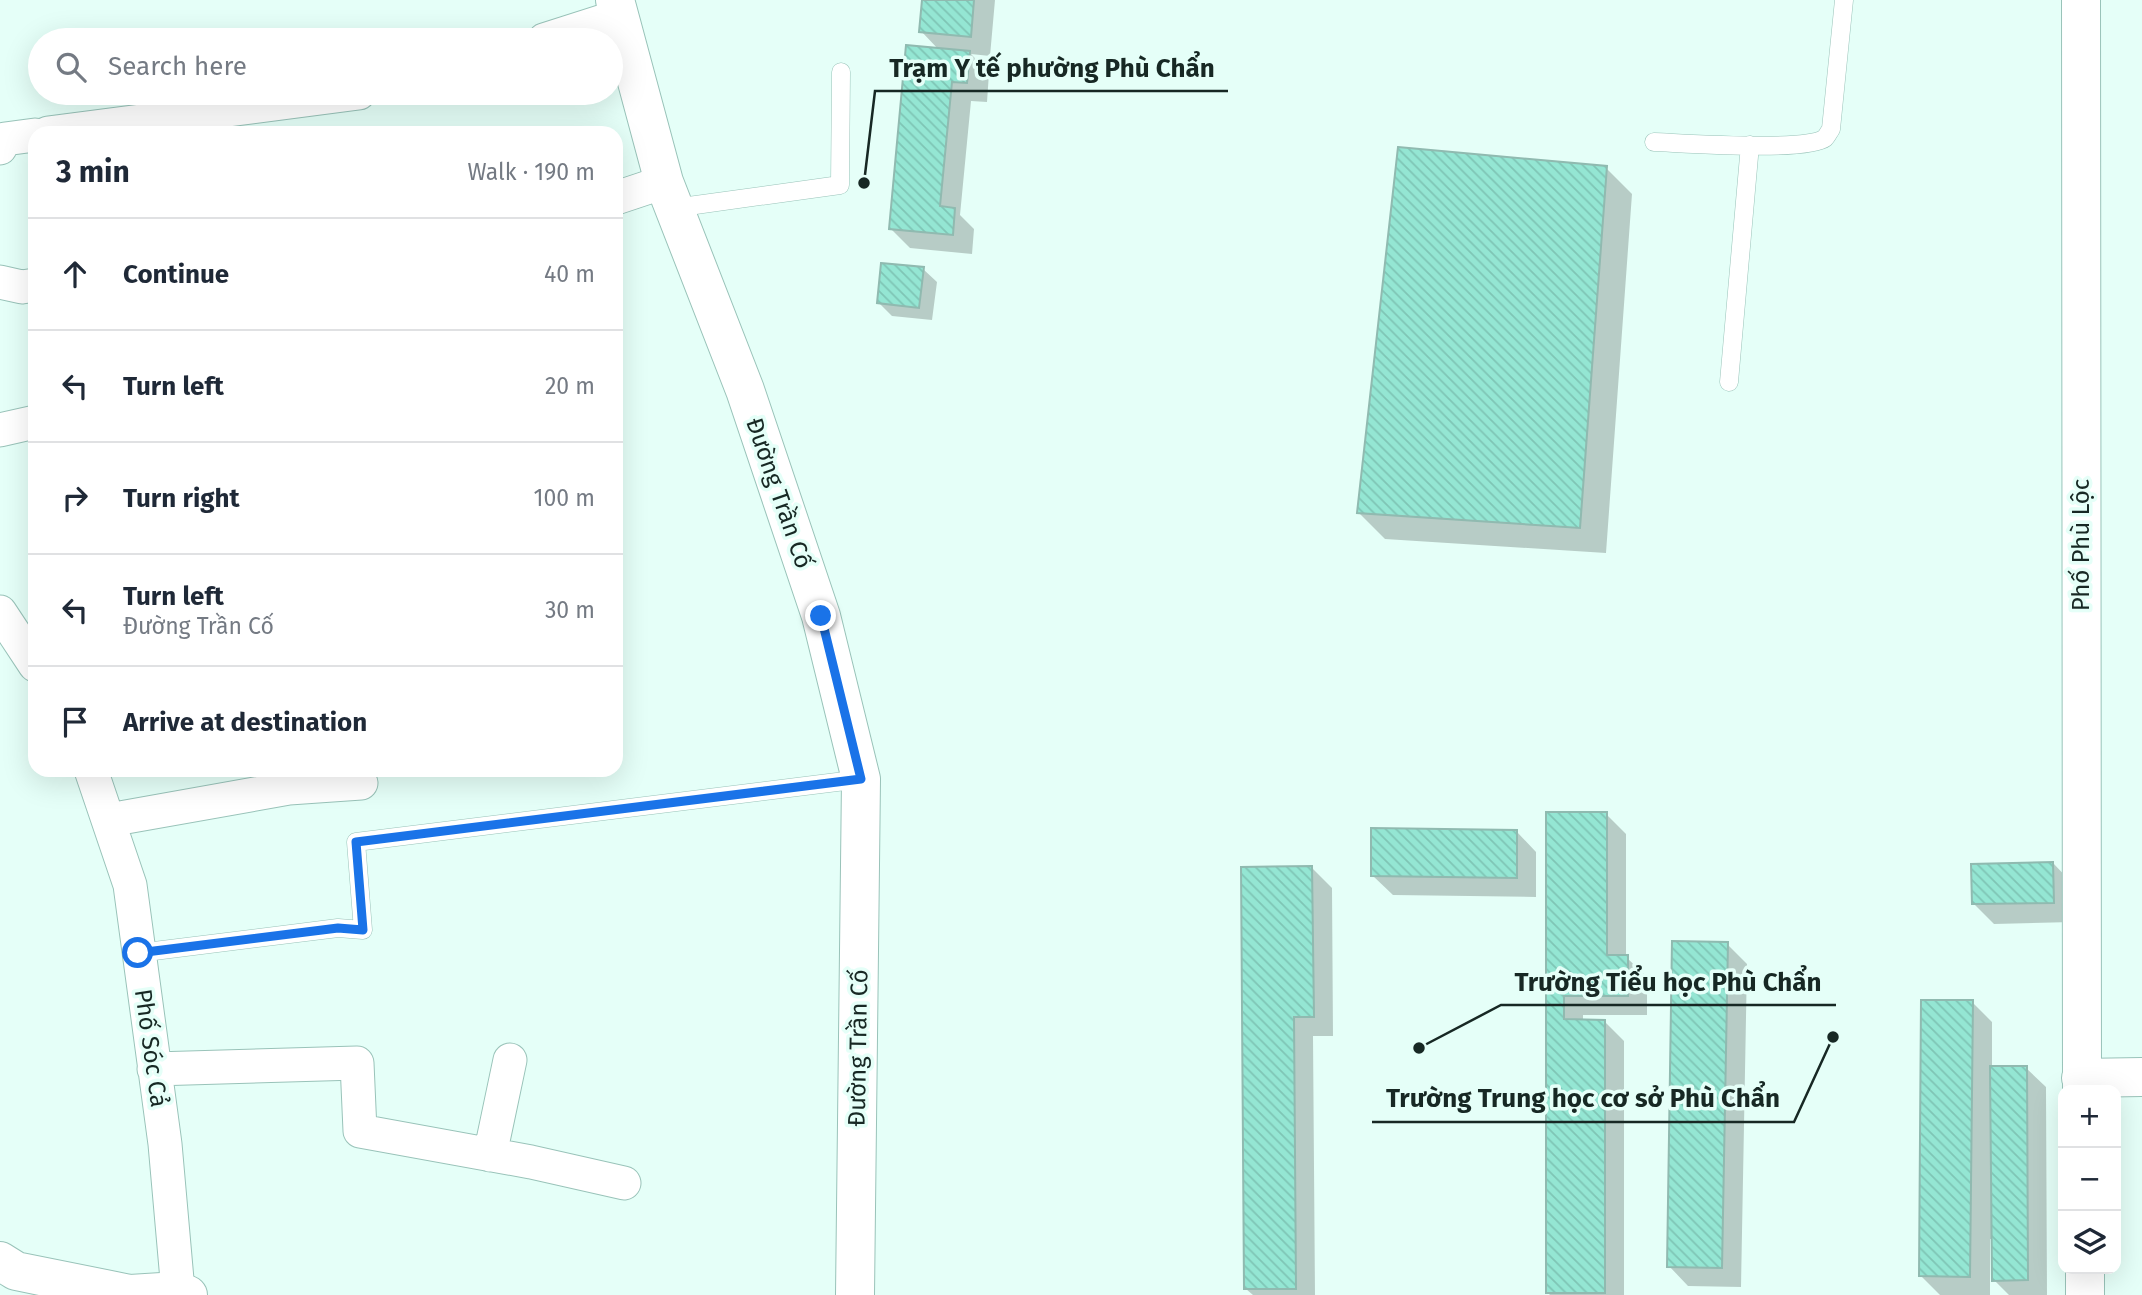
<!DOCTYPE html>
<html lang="en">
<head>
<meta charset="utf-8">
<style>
  :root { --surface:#fff; --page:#f2f2f3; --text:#1f2937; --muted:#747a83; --line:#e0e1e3 }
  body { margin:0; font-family:"Fira Sans",sans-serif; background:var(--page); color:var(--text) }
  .controls { position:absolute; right:21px; bottom:21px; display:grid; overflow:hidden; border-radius:14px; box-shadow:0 7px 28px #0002 }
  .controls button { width:63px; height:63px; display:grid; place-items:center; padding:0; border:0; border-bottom:2px solid var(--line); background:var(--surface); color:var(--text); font:35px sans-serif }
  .stop { position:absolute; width:21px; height:21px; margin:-16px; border:5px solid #1a73e8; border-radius:50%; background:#fff }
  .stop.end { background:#1a73e8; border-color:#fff; box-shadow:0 2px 7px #0008 }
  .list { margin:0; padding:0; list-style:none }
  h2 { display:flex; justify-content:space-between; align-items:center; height:91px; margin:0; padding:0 28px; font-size:30px }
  h2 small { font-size:23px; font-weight:400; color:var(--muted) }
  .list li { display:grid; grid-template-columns:46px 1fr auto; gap:21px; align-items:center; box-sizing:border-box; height:112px; padding:0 28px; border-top:2px solid var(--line) }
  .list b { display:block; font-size:26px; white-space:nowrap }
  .list p { margin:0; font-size:23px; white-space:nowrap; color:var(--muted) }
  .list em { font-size:23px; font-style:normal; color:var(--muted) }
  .icon { flex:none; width:38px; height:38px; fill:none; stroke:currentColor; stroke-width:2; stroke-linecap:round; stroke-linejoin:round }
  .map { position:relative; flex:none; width:2142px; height:1295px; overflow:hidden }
  .search { position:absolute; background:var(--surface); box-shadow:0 7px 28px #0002; left:28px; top:28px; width:595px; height:77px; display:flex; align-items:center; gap:18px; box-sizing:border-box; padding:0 24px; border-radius:38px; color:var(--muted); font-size:26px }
  .panel { position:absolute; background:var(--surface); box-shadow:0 7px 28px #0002; left:28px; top:126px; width:595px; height:651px; border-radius:21px }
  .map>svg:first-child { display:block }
  .shadow { fill:#0003 }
  .building { fill:url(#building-back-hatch); stroke:#90bab0; stroke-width:2 }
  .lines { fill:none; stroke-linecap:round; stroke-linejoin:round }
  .service-casing { stroke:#99c3b9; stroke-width:19 }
  .minor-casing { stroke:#99c3b9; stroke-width:35 }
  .tertiary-casing { stroke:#99c3b9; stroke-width:40 }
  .service { stroke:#fff; stroke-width:18 }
  .minor { stroke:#fff; stroke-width:33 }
  .tertiary { stroke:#fff; stroke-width:38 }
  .route { stroke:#1a73e8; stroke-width:9 }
  .labels { text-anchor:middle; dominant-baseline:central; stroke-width:7; stroke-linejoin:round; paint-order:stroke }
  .street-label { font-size:24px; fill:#172824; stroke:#e5fff8 }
  .leader { fill:none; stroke:#172824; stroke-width:2.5 }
  .callout-dot { fill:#172824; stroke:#e5fff8; stroke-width:2.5 }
  .callout-label { font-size:26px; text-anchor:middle; font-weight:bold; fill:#172824; stroke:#e5fff8; stroke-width:7; stroke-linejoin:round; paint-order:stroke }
</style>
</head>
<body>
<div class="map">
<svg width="2142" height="1295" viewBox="0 0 2142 1295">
  <defs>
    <pattern id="building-back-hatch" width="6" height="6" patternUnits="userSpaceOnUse" patternTransform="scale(1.75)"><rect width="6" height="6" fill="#94e6d3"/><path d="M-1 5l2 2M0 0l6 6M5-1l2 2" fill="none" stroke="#7fc5b5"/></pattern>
  </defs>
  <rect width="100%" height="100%" fill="#e5fff8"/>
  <path class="shadow" d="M924 0H995L990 56 971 54 989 73 987 102 971 101 960 215 974 229 972 254 910 248 890 228 939 50 921 31Z
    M1606 168 1632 194 1606 553 1385 539 1359 513Z
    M923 269 937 282 932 320 892 316 879 303Z
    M1548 814H1606L1626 834V957L1647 977V1015H1583V1021H1604L1624 1041V1295H1550L1547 1292Z
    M1517 832 1536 852V897L1393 895 1373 876Z
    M2053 863 2072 883 2073 922 1994 924 1974 904Z
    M1312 868 1332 888 1333 1036H1313L1315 1295H1253L1246 1289Z
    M1727 944 1747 964 1741 1287 1688 1286 1669 1266Z
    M1972 1002 1992 1022V1068H2026L2046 1087 2047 1295H2009L1994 1280 1993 1239H1990V1295H1940L1921 1276Z"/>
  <path class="building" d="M922 0H974L971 37 919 32Z
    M906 45 970 51 967 83 952 82 940 206 955 208 953 235 889 229Z
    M1398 147 1607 166 1580 528 1357 513Z
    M881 263 924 267 919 308 877 303Z
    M1546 812H1607V955H1628V996H1564V1019L1605 1020V1293H1546Z
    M1371 828 1517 830V878L1371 876Z
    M2053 862 2054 903 1972 904 1971 864Z
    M1312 866 1314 1017H1294L1296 1289H1244L1241 867Z
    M1672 941 1728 942 1722 1268 1667 1267Z
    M1921 1000H1973L1970 1277 1919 1276Z
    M1990 1066H2027L2028 1280 1992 1281Z"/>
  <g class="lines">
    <defs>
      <path id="service" d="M1654 142C1683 143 1806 152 1825 138 1827 136 1829 132 1831 129L1844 0
        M674 208 840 185 841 72
        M1729 382 1750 145
        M138 953 338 928 363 930 356 842 861 779"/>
      <path id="minor" d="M544 40 619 16
        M48 133 359 93
        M0 148 5 139 35 135
        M616 198 664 182
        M0 282 22 287 35 285
        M0 430 35 422
        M0 612 35 665
        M91 770 130 885 165 1144 178 1291
        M109 820 289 788 361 783
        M154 1069 357 1063 360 1131 531 1162 624 1183
        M490 1155 510 1060"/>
      <path id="tertiary" d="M615 0 664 182 745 390 821 616 861 779 855 1295
        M2081 0 2082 1090
        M2081 1078 2142 1077
        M0 1261 16 1271 130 1294 178 1291 188 1295
        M2085 1269V1295"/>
    </defs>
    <use href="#service" class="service-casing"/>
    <use href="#minor" class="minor-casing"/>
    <use href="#tertiary" class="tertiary-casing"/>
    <use href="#service" class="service"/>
    <use href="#minor" class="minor"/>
    <use href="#tertiary" class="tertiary"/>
  </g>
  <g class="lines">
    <path class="route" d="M138 953 338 928 363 930 356 842 861 779 821 616"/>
  </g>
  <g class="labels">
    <g class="street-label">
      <text transform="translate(779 493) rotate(71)">Đường Trần Cố</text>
      <text transform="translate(2081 545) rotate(-90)">Phố Phù Lộc</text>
      <text transform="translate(151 1048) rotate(82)">Phố Sóc Cả</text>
      <text transform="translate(858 1048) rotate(-89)">Đường Trần Cố</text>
    </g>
  </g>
  <path class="leader" d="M864 183L875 91H1228M1419 1048L1501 1005H1836M1833 1037L1794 1122H1372"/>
  <g class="callout-dot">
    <circle cx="864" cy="183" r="7"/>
    <circle cx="1419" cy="1048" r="7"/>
    <circle cx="1833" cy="1037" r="7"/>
  </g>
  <g class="callout-label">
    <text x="1052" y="77">Trạm Y tế phường Phù Chẩn</text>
    <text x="1668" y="991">Trường Tiểu học Phù Chẩn</text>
    <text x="1583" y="1107">Trường Trung học cơ sở Phù Chẩn</text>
  </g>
</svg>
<div class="controls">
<button>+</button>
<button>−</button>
<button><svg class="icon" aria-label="layers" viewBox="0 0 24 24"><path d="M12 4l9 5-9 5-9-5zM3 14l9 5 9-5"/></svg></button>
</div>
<div class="stop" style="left:138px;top:953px"></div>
<div class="stop end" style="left:821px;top:616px"></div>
<div class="search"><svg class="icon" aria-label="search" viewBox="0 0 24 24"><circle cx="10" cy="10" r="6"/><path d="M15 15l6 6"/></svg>Search here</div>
<section class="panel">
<h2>3 min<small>Walk · 190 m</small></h2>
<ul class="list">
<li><svg class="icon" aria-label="ahead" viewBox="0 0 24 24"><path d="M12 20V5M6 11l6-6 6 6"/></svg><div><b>Continue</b></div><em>40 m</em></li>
<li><svg class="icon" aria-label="left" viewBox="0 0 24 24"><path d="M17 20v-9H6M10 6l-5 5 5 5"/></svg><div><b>Turn left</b></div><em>20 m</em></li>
<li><svg class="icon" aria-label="right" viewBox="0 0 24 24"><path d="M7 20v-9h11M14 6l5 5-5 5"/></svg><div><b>Turn right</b></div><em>100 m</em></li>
<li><svg class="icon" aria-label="left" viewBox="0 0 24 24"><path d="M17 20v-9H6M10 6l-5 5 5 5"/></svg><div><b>Turn left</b><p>Đường Trần Cố</p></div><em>30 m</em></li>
<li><svg class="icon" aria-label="arrive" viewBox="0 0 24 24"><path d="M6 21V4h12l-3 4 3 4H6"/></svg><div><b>Arrive at destination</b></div></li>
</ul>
</section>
</div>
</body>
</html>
